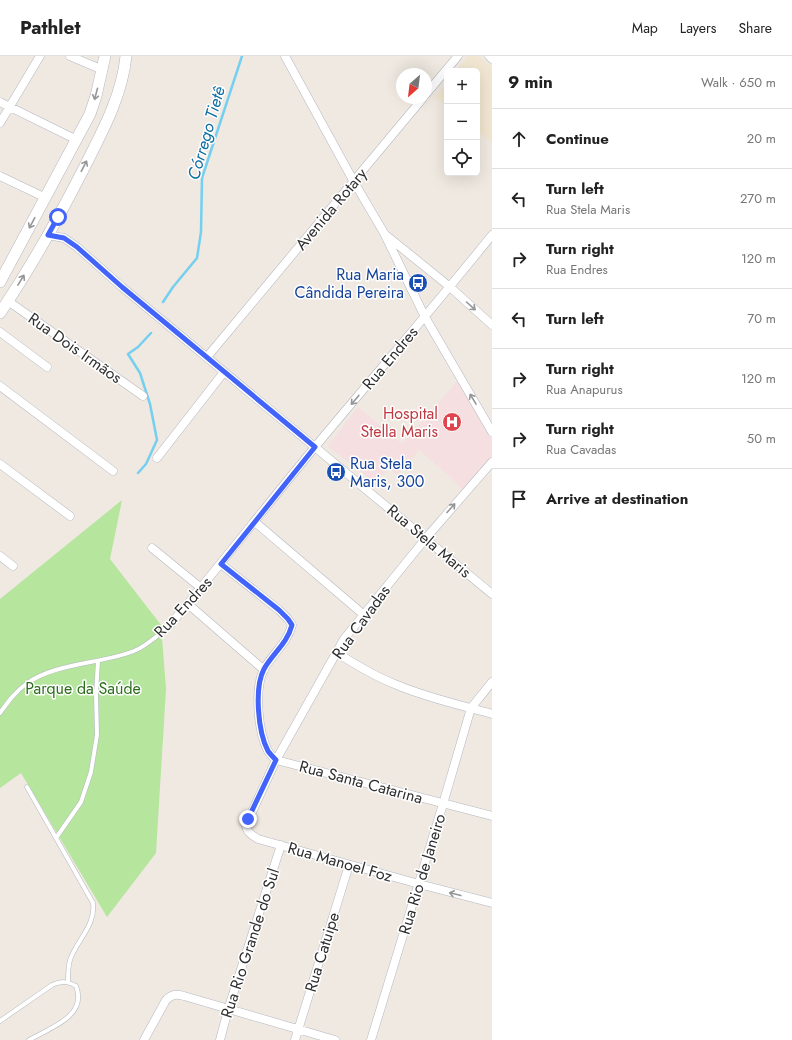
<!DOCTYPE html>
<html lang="en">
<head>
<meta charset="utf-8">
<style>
  :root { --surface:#fff; --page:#f6f6f6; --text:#222; --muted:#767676; --line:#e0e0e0 }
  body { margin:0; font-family:Jost,sans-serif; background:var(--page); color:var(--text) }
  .controls { position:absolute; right:12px; top:12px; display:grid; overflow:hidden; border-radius:6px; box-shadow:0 4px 16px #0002 }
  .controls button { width:36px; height:36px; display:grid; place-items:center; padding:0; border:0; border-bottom:1px solid var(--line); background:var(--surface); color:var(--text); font:20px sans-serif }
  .compass { position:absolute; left:396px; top:12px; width:36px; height:36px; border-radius:50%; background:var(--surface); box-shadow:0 4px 16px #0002; rotate:208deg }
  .stop { position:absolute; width:12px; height:12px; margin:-9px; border:3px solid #4264fb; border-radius:50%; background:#fff }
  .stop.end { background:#4264fb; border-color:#fff; box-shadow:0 1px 4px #0008 }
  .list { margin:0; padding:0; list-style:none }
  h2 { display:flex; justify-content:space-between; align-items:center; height:52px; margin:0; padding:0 16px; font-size:17px }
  h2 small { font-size:13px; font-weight:400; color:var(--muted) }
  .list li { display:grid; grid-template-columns:26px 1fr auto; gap:12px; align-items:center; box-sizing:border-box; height:60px; padding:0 16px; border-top:1px solid var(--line) }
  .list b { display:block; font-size:15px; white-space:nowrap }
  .list p { margin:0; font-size:13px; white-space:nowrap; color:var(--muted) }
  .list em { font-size:13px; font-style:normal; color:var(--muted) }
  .icon { flex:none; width:22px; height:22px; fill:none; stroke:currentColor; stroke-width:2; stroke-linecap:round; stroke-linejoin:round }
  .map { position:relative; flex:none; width:492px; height:984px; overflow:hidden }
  header { display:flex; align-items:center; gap:24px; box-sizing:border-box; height:56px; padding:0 20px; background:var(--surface); border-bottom:1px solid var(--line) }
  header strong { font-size:19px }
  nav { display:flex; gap:22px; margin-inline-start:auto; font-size:14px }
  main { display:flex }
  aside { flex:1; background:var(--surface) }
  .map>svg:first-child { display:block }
  .education { fill:#f0e6d1 }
  .medical { fill:#f5dfe0 }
  .green { fill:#b6e59e }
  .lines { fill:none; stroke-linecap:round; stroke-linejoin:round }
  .stream { stroke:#75cff0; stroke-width:2.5 }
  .lane-casing { stroke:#b4b7c1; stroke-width:5 }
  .street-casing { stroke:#b4b7c1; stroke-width:9 }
  .secondary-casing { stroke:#b4b7c1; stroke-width:12 }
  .lane { stroke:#fff; stroke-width:4 }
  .street { stroke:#fff; stroke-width:8 }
  .secondary { stroke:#fff; stroke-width:11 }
  .oneway { stroke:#969696 }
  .route { stroke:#4264fb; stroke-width:5 }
  .labels { text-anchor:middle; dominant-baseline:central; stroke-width:3; stroke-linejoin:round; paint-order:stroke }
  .street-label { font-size:16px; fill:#2e2e2e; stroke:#fff }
  .transit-label { font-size:16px; fill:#164399; stroke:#fff; text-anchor:end }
  .health-label { font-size:16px; fill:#be3a42; stroke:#fff; text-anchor:end }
  .park-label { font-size:16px; fill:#2c6e1b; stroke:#fff }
  .water-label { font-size:17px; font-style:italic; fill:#0d6fa3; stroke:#fff }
</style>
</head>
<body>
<header>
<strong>Pathlet</strong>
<nav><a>Map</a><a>Layers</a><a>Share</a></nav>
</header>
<main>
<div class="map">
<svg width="492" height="984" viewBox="0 0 492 984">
  <rect width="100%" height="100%" fill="#efe9e1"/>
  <path class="education" d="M468 0H478L492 11V87L477 75V15H456Z
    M447 26V51L435 41Z"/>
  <path class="medical" d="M457 326 492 382V402L463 434 446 417 419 394 397 419 389 412 375 427 328 390 358 351 402 388Z"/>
  <path class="green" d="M122 444 110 503 161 569 166 633 156 797 107 861 21 717 0 732V543Z"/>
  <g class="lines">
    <path class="stream" d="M163 246 173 231 197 202 201 176 202 122 242 0
      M138 417 146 408 157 384 150 348 140 317 128 298 138 291 151 277"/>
    <defs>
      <path id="lane" d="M0 657C8 646 15 636 26 628 54 607 101 608 134 595 147 590 158 579 169 570
        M27 731 56 782
        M68 926C68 918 68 911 70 904 77 884 96 869 93 847L56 782 81 746 91 716 97 679 96 638 98 605
        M0 965 52 929C62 925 67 925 76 930 88 960 50 972 29 984"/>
      <path id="street" d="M70 0 103 14
        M285 0 354 126 384 177 425 261 492 376
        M489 0 492 3
        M426 38 458 0
        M0 46 77 84
        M0 67 40 0
        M0 120 46 142
        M48 179 64 182 77 191 122 231 492 538
        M387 180 450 231 492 269
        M8 245 143 340
        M0 276 47 311
        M207 301 423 42
        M0 330 113 415
        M157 402 224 316
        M492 406 426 482 344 583 276 704 246 769C247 777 252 779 258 783L419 828 492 847
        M0 408 70 460
        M255 466 364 559
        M152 492 201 532
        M0 500 13 510
        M221 508 279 554 288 563 292 569C287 588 273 597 264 613 254 633 258 676 268 695 270 698 273 701 276 704L492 760
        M188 548 264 614
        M169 570C219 511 266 450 315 391 374 320 434 251 492 179
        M337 597C356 609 376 621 397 629 428 642 460 649 492 658
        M144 984 166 944C172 938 176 938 184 940L335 984
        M220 984 228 954 281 789
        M295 984 349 809
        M371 984 443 748 471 652 492 626"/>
      <path id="secondary" d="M0 226 90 58 96 40 105 0
        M0 257C31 211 58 163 83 114 101 78 122 41 126 0"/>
    </defs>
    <use href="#lane" class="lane-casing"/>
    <use href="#street" class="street-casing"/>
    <use href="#secondary" class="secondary-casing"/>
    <use href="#lane" class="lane"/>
    <use href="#street" class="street"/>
    <use href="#secondary" class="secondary"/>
  </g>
  <defs><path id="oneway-shaft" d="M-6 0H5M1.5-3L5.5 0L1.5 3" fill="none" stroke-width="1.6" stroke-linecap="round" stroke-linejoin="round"/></defs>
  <g class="oneway">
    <use href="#oneway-shaft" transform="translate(96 38) rotate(105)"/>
    <use href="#oneway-shaft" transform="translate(84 110) rotate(-63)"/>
    <use href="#oneway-shaft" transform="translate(32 167) rotate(118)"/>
    <use href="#oneway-shaft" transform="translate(21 224) rotate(-58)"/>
    <use href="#oneway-shaft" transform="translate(471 250) rotate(42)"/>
    <use href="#oneway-shaft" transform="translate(473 343) rotate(-121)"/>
    <use href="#oneway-shaft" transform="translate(355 344) rotate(130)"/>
    <use href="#oneway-shaft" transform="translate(451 452) rotate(-48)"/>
    <use href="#oneway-shaft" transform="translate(455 838) rotate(-166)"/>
  </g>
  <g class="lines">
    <path class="route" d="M58 161 48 179 64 182 77 191 122 231 315 391 221 508 279 554 288 563 292 569C287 588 273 597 264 613 254 632 258 676 268 695 270 698 273 701 276 704L248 763"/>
  </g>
  <defs>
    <symbol id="bus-disc" viewBox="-11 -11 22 22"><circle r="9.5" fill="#1a4fb4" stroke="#fff"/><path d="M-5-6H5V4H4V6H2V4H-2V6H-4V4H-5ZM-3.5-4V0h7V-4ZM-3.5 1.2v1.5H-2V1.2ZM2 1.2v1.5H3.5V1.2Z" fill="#fff"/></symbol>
    <symbol id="hospital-disc" viewBox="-11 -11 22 22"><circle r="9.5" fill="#e0444e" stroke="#fff"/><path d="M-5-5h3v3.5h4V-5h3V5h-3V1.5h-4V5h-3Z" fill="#fff"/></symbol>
  </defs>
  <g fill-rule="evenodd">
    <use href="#bus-disc" x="407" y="216" width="22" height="22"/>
    <use href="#hospital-disc" x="441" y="355" width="22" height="22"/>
    <use href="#bus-disc" x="325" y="405" width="22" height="22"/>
  </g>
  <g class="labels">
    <g class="street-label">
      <text transform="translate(331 153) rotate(-50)">Avenida Rotary</text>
      <text transform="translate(75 292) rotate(35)">Rua Dois Irmãos</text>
      <text transform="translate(390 302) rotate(-50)">Rua Endres</text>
      <text transform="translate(429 485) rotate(40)">Rua Stela Maris</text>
      <text transform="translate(183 551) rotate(-47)">Rua Endres</text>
      <text transform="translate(361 566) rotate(-54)">Rua Cavadas</text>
      <text transform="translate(361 726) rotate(15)">Rua Santa Catarina</text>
      <text transform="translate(340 806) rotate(16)">Rua Manoel Foz</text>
      <text transform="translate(422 818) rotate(-73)">Rua Rio de Janeiro</text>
      <text transform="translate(250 887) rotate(-72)">Rua Rio Grande do Sul</text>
      <text transform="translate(322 896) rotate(-73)">Rua Catuipe</text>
    </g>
    <g class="transit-label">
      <text x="404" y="218">Rua Maria<tspan x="404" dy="18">Cândida Pereira</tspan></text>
      <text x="350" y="407" text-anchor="start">Rua Stela<tspan x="350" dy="18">Maris, 300</tspan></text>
    </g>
    <g class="health-label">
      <text x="438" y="357">Hospital<tspan x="438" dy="18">Stella Maris</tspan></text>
    </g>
    <g class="park-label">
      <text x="83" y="632">Parque da Saúde</text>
    </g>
    <g class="water-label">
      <text transform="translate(206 77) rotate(-74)">Córrego Tietê</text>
    </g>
  </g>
</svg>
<div class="controls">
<button>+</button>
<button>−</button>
<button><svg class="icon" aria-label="locate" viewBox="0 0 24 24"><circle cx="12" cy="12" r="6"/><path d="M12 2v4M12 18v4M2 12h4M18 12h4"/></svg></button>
</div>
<svg class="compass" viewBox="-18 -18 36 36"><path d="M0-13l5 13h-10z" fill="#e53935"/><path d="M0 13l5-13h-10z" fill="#767676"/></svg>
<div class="stop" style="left:58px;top:161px"></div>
<div class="stop end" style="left:248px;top:763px"></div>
</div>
<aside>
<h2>9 min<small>Walk · 650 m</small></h2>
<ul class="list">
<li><svg class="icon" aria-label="ahead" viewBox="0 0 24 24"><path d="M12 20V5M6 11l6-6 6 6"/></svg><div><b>Continue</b></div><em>20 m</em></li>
<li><svg class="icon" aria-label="left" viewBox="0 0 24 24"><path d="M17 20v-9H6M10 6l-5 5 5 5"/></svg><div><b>Turn left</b><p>Rua Stela Maris</p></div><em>270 m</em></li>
<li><svg class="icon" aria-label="right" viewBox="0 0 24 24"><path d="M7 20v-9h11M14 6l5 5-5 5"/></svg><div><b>Turn right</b><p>Rua Endres</p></div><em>120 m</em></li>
<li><svg class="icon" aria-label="left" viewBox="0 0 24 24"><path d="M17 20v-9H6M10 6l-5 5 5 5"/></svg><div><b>Turn left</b></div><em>70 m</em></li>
<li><svg class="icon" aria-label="right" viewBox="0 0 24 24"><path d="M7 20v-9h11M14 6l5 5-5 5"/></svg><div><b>Turn right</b><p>Rua Anapurus</p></div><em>120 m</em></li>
<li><svg class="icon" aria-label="right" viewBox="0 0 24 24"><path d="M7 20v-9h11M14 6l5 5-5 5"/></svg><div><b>Turn right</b><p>Rua Cavadas</p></div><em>50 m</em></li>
<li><svg class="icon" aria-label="arrive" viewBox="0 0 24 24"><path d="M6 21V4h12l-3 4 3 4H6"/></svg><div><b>Arrive at destination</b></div></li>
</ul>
</aside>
</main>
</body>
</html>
